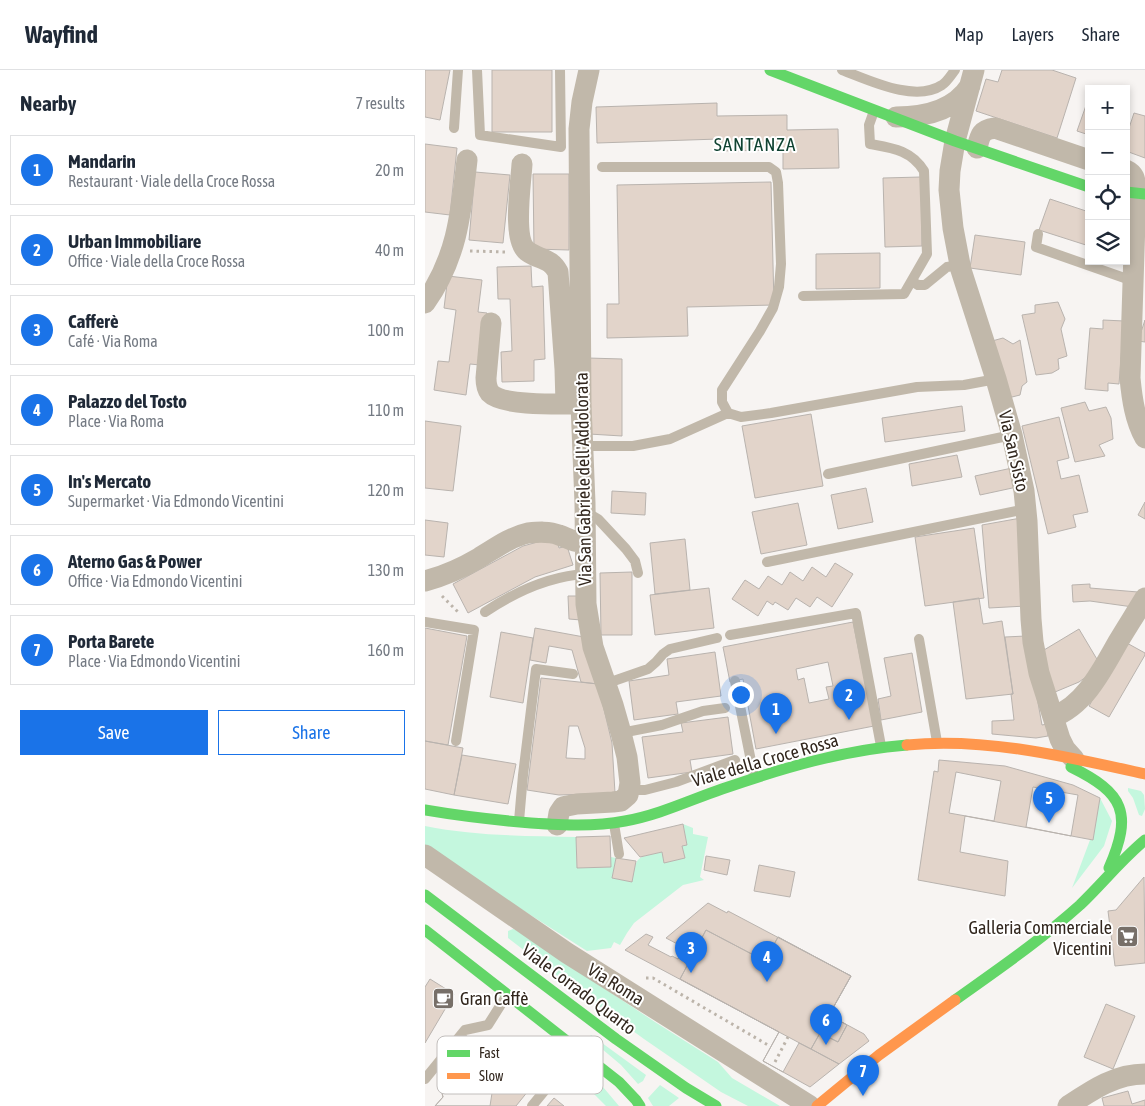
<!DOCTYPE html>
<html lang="en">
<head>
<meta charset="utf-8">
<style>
  :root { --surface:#fff; --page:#f2f2f3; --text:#1f2937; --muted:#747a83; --line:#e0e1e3; --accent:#1a73e8 }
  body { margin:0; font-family:"Asap Condensed",sans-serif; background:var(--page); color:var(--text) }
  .controls { position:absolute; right:15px; top:15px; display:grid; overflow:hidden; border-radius:0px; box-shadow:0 2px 8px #0003 }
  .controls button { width:45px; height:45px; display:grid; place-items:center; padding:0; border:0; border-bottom:1px solid var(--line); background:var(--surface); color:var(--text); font:25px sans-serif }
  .you { position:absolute; left:315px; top:624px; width:18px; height:18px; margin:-12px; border:4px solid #fff; border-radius:50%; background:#1a73e8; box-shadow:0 0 0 8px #1a73e833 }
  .badge { display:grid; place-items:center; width:32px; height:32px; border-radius:50%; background:var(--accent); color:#fff; font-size:16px; font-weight:700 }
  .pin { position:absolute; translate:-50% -41px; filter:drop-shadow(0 1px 2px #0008) }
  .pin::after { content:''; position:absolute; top:26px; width:18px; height:15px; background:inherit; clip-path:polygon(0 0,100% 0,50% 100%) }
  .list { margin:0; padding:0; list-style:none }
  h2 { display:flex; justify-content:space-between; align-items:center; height:65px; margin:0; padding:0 20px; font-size:21px }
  h2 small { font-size:16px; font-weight:400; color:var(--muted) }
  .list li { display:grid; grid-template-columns:32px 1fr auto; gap:15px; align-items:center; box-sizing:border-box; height:70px; margin:0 10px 10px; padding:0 10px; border:1px solid var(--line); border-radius:0px }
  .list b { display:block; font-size:19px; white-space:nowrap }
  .list p { margin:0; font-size:16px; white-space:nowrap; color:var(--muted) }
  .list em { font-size:16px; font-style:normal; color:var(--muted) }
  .actions { display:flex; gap:10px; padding:15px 20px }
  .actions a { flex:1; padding:11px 0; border:1px solid var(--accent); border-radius:0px; text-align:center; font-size:18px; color:var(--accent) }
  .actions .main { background:var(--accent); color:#fff }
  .icon { flex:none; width:28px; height:28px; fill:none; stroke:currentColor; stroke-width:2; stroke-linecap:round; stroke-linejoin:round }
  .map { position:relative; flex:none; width:720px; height:1036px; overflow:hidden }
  header { display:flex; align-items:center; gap:30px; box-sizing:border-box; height:70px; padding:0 25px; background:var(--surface); border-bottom:1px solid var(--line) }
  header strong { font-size:24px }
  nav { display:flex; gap:28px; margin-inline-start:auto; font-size:18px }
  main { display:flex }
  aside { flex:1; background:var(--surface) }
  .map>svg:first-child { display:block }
  .green { fill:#c4f7de }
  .building { fill:#e2d4ca; stroke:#b9b3ae; fill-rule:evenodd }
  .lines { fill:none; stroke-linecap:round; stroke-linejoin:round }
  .path { stroke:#bcb4aa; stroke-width:3; stroke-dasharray:2.5 4; stroke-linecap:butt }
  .lane { stroke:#c1b8aa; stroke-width:10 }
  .street { stroke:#c1b8aa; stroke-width:21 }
  .fast { stroke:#63d668; stroke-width:11 }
  .slow { stroke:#ff974d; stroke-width:11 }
  .labels { text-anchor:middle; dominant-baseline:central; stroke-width:4; stroke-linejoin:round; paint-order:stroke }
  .street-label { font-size:18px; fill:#32271e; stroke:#fff }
  .poi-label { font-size:18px; fill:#32271e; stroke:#fff; text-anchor:end }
  .neighbourhood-label { font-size:19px; letter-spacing:1px; fill:#104231; stroke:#fff }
  .key { fill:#fff; stroke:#c2bebc; stroke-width:1 }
  .key-label { font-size:14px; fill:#32271e }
</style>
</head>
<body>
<header>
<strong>Wayfind</strong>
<nav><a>Map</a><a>Layers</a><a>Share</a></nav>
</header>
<main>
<aside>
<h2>Nearby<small>7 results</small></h2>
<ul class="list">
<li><span class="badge">1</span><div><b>Mandarin</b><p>Restaurant · Viale della Croce Rossa</p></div><em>20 m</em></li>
<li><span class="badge">2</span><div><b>Urban Immobiliare</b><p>Office · Viale della Croce Rossa</p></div><em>40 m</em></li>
<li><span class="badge">3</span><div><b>Cafferè</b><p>Café · Via Roma</p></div><em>100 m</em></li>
<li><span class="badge">4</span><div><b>Palazzo del Tosto</b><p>Place · Via Roma</p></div><em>110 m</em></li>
<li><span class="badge">5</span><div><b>In's Mercato</b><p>Supermarket · Via Edmondo Vicentini</p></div><em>120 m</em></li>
<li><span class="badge">6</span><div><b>Aterno Gas &amp; Power</b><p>Office · Via Edmondo Vicentini</p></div><em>130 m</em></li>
<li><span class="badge">7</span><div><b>Porta Barete</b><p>Place · Via Edmondo Vicentini</p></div><em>160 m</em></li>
</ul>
<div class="actions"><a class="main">Save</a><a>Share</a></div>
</aside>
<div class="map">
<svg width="720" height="1036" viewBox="0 0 720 1036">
  <rect width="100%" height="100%" fill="#f7f4f2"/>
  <path class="green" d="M703 718 716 721 719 725 720 739 717 746 714 745 708 728 703 721Z
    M675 728 687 751 679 776 647 818 665 770H668Z
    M258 754 268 758V764L283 767 275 807 279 810 258 815 209 853 202 863 195 875 189 872 186 878 162 881 0 778V756C49 766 101 766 151 767L152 798 186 797V787L191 788 187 808 207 812C212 785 210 788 237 782L239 793 260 788 257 776 262 775Z
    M88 859 91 860 230 952 293 992 307 1008 355 1036H323L296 1022 219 969 134 907 83 868V861Z
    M166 965 221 1005 218 1011 213 1014 196 995 164 968Z
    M152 996 178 1017 194 1036H181L166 1021 146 1004Z
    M235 1015 254 1028 244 1036H228L223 1028Z"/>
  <path class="building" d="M0 0H25L15 50 0 47Z
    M67 0H127V62H67Z
    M577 0H627L651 8 632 68 551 41 561 9 573 12Z
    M664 27V65L652 61Z
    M292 33V46L362 45V60L413 59 414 98 358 99V80L294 81V69L172 73 171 37Z
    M709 43 720 46V88L701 81V67Z
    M0 74 32 78 25 145 0 142Z
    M50 102 85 105 78 173 44 170Z
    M108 104H144V180L109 179Z
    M496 107 497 176 460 177 458 108Z
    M346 112 349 235 262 237 263 266 182 268V234H194L192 115Z
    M625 129 664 142V176L614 160Z
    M550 165 600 172 596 205 545 198Z
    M455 183V218L391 219V184Z
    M106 196 107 217 118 216 120 289 109 290V311L77 312 76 282 87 281 85 229H73L72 197Z
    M23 206 57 210 53 242 62 243 55 295 45 294 41 325 9 320 13 291 24 292 31 240 19 238Z
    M633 232 640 249 636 259 642 286 633 289 634 299 627 303 611 305 597 245 610 243V235Z
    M678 250 699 251 694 314 683 313V321L660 319 665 258 678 259Z
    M720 250V272L713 271Z
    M578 268 588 274 595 270 602 312 597 316 595 325 579 329 567 271Z
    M163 288 197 289V366L164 364Z
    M660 332 664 341 681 337 686 348 688 369 674 375 680 386 650 392 636 338Z
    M537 336 540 361 460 372 457 348Z
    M386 344 398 416 330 428 317 356Z
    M634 347 644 388 632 391 636 409 654 405 663 442 648 445 651 457 623 464 597 356Z
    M0 351 36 356 28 421 0 418Z
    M532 385 537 407 487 416 484 394Z
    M587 398 592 417 555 425 550 406Z
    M441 418 448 452 413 459 406 425Z
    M187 421 221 423 220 445 186 443Z
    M720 432V449L713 445Z
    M373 433 382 475 336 484 327 442Z
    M596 448 601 536 564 538 557 455Z
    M0 450 23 453 19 487 0 485Z
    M549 458 559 528 500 536 490 467Z
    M131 467 134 478 142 476 148 495 110 507 43 543 28 514 98 476Z
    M260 469 265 520 230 524 225 473Z
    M410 493 428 504 407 537 392 527 385 537 371 528 363 540 350 532 348 535 342 531 333 546 307 529 320 510 334 519 343 506 357 515 365 502 378 511 387 497 401 507Z
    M207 502V565H176L175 503Z
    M665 514V518L713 522 708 537 665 531 648 532 647 515Z
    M284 518 289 558 230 565 225 525Z
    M143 526H155L156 550 144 549Z
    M554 528 558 554 577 551 588 624 541 629 528 532Z
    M428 552 449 656 331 679 318 609 305 612 298 577ZM403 592 408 616 401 617 404 629 384 633 379 608 373 610 371 599Z
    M0 558 42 566 23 675 0 671Z
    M110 558 159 567 173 614 156 612 147 580 124 576 121 593 105 590Z
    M654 559 676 596 654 612 630 622 614 583Z
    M76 562 108 568 98 633 65 627Z
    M601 566 617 655 622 654 623 666 611 668 567 664V651L589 650 586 624H588L580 567Z
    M700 572 720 583V585L684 647 664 636Z
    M290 582 296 626 251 632 253 644 209 650 204 611 244 605 242 589Z
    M487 583 497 642 456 650 453 629 466 626 459 588Z
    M116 608 173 614 187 673 190 723 134 725 102 720ZM144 656H153L160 678V689L141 688Z
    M303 647 308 684 265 690 267 702 223 708 217 667 258 662 256 653Z
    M0 671 38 678 29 725 0 719Z
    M37 685 91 694 83 734 29 725Z
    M514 690 580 696 648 715 675 728 668 770 540 746 535 782 583 791 580 826 493 810 509 701 513 702Z
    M531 702 576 711 569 751 524 743Z
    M608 717 653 725 646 766 601 757Z
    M258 754 262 775 257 776 260 788 239 793 237 782 215 787 199 768Z
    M185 766 186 797 152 798 151 767Z
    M281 786 305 790 302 805 279 800Z
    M191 788 211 791 207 812 187 808Z
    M334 795 370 802 365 827 329 821Z
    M719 807 720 893 690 896 683 841 691 840Z
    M283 833 302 843 303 841 426 906 404 945 439 964 444 971 414 994 200 880 221 864 228 867 223 875 246 887 247 886 253 889 260 878 241 868Z
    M281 860 340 891 353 867 426 906 404 945 422 955 413 972 395 963 386 979 374 973 358 1002 338 991 354 962 255 909 263 894 259 892 260 890 256 888 258 883 265 873 272 877Z
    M281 860 340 891 353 867 426 906 404 945 422 955 413 972 395 963 386 979 414 994 385 1017 358 1002 338 991 354 962 255 909 263 894 259 892 260 890 256 888 258 883 265 873 272 877Z
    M5 909 29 924 0 973V917Z
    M681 934 710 946 688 999 659 987Z
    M40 975 78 1004 98 979H107L116 1005 91 1036H10L18 1027 13 1008Z
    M39 1001 44 1019 67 1023 65 1036H10L18 1027 13 1008Z
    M703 1021 707 1034 720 1030V1036H679L677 1028Z
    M129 1028 139 1036H122Z"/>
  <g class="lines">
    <path class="path" d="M45 181 81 182
      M17 526 34 543
      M221 908H228L343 975
      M350 992 363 967"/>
    <path class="lane" d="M52 0 55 65 136 77 135 0
      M417 0C444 10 490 33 517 15 522 12 526 5 530 0
      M29 58 33 0
      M177 97H344L351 102 353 113 356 194 354 217 348 238 335 261 297 320V332L303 343 316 347 346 343 492 317 539 315 571 309
      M613 164 611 177 708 211
      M487 211 493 215H500L522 197 535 195
      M378 226 479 224 502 184 499 101C486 80 467 78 445 74L444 55 449 41
      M158 376H208L245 369 303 343
      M403 404 587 365
      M161 442 173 449 201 479 210 491 213 503
      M342 492 601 439
      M60 542C90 522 124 506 161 504
      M0 552 49 560 31 671
      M305 565 431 543 456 676
      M494 569 512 672
      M310 611 329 706
      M180 614 223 599 231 592 238 584 245 579 292 568
      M196 663 237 655 278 641 300 638
      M204 720H220L251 712 310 690
      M94 751 98 705 111 599 148 604
      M189 754 194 784
      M0 1009 40 960 63 955 82 925
      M107 1036 153 980"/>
    <path class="street" d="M549 0 530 71 525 101 524 120 528 158 536 200 571 309 587 365 599 421 602 451 606 549 608 572 614 603 635 669 640 679 649 689
      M471 47C498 47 529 41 545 16
      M552 78C555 65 556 60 570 58L664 90
      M97 94C96 113 87 169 102 181 114 190 125 187 133 202L140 299 141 334
      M701 100C710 104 710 110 711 119L705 308C707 329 710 350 720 368
      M0 233C32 188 36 144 42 90
      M66 253 61 308C61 314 62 319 65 323 77 336 135 334 153 334
      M0 511C19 506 37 498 54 488 69 479 85 467 103 463 113 462 124 461 134 465 143 468 149 473 160 472
      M628 647C660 635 677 600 693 572 702 557 711 543 720 528
      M132 755 134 743 138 737 142 736 152 734 188 732 196 731 203 725 205 713 202 687 196 663 188 635 168 577 161 534 160 433 156 334 154 59 157 32 164 0
      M0 785 142 883 385 1036
      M643 1036C667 1020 690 1004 720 1004"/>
    <path class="fast" d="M345 0 530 71 664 117
      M701 122 720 124
      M646 697C699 723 708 743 684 798
      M0 740C35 746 70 750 106 753 137 755 169 757 200 751 234 745 265 730 297 719 358 698 418 680 482 675
      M0 825 191 969 261 1018 291 1036
      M0 860 194 1012 211 1030 215 1036
      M530 930C572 900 616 870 655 835 677 814 696 790 720 770"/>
    <path class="slow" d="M482 675C561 667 643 687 720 704
      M392 1036 454 985 530 930"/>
  </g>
  <defs>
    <symbol id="supermarket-square" viewBox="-11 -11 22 22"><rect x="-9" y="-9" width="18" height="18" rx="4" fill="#776f68" stroke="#fff"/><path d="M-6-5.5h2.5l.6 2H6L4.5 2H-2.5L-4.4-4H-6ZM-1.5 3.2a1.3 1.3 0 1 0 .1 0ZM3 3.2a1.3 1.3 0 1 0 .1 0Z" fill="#fff"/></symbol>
    <symbol id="cafe-square" viewBox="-11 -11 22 22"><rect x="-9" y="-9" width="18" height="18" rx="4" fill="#776f68" stroke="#fff"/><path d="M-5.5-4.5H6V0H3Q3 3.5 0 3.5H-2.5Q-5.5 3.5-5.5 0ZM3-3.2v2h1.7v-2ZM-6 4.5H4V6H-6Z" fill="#fff"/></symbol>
  </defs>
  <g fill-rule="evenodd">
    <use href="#supermarket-square" x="690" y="854" width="25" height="25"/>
    <use href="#cafe-square" x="6" y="916" width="25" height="25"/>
  </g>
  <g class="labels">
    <g class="street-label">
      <text transform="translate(589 381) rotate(77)">Via San Sisto</text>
      <text transform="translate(158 409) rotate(-91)">Via San Gabriele dell'Addolorata</text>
      <text transform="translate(340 690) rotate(-16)">Viale della Croce Rossa</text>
      <text transform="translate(191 914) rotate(32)">Via Roma</text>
      <text transform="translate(154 919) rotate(37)">Viale Corrado Quarto</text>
    </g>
    <g class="poi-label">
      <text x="687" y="857">Galleria Commerciale<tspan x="687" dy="21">Vicentini</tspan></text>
      <text x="35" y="928" text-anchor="start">Gran Caffè</text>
    </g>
    <g class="neighbourhood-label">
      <text x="330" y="74">SANTANZA</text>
    </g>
  </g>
  <rect x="12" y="966" width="166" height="58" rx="8" class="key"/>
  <rect x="22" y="980" width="23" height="7" fill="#63d668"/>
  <rect x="22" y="1003" width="23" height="6" fill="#ff974d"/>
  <g class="key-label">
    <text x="54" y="988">Fast</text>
    <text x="54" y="1011">Slow</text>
  </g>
</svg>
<div class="controls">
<button>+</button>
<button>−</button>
<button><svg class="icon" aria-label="locate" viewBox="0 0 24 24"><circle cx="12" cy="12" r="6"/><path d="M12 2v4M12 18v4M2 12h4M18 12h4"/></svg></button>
<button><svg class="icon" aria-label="layers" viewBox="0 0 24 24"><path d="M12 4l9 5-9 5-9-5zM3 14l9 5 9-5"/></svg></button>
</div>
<div class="you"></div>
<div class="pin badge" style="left:351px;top:664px">1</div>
<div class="pin badge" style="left:424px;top:650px">2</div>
<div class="pin badge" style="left:266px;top:903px">3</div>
<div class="pin badge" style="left:342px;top:912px">4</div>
<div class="pin badge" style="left:624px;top:753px">5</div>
<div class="pin badge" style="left:401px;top:975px">6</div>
<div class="pin badge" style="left:438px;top:1026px">7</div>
</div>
</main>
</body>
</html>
